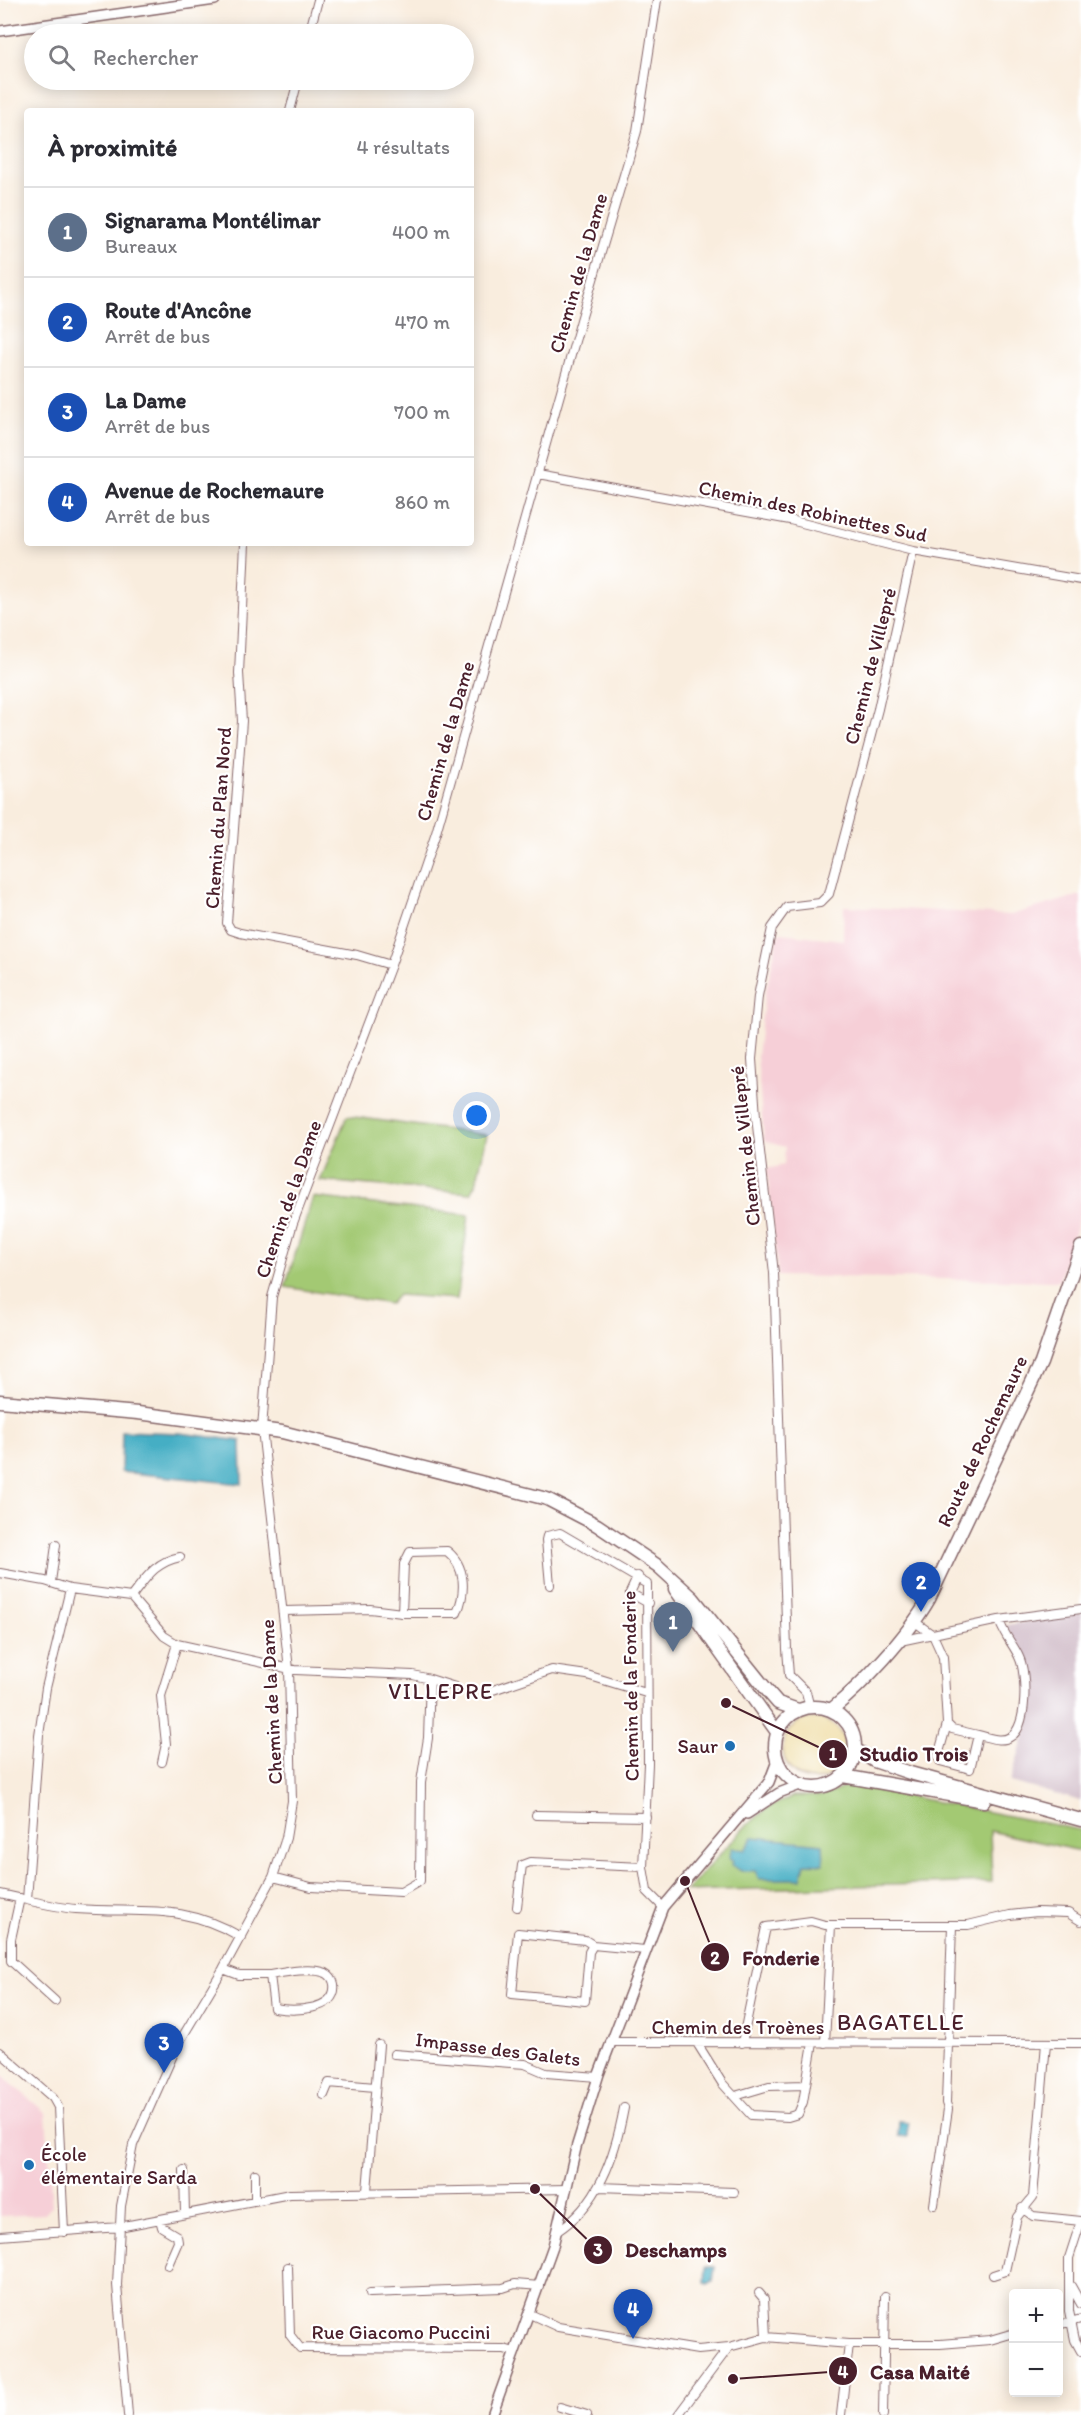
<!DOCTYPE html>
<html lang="fr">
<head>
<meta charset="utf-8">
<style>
  :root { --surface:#fff; --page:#f7f7f7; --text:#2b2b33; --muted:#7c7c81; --line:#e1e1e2; --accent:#db2777 }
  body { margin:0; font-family:Itim,sans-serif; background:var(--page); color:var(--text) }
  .controls { position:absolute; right:18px; bottom:18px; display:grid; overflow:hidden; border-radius:6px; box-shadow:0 3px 15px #0003 }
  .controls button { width:54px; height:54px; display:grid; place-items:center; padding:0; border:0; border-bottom:2px solid var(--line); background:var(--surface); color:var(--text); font:30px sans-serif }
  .you { position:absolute; left:477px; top:1116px; width:21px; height:21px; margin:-15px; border:4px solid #fff; border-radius:50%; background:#1a73e8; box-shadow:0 0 0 9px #1a73e833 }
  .badge { display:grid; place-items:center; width:39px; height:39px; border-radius:50%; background:var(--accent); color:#fff; font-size:20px; font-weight:700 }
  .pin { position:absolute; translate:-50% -50px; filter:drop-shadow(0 2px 3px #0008) }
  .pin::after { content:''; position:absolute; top:32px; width:21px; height:18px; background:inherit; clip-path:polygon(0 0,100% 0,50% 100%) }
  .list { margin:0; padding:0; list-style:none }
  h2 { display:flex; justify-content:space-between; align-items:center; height:78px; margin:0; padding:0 24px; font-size:26px }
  h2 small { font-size:20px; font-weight:400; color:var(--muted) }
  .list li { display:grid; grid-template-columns:39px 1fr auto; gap:18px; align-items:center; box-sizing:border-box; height:90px; padding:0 24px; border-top:2px solid var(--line) }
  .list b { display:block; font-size:22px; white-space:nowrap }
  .list p { margin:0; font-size:20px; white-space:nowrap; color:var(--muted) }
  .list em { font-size:20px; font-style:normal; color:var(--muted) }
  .icon { flex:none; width:33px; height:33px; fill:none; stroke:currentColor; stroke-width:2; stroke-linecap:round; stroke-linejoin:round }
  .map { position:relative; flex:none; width:1081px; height:2415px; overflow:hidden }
  .search { position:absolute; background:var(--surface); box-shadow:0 3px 15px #0003; left:24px; top:24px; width:450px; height:66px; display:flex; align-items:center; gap:15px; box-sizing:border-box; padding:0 21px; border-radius:33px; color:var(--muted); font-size:22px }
  .panel { position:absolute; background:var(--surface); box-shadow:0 3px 15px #0003; left:24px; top:108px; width:450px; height:438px; border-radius:6px }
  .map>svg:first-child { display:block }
  .built { fill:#f6cfd7 }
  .industrial { fill:#d1bdc9 }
  .green { fill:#a3c973; stroke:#76744f; stroke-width:1.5 }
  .sand { fill:#eeda9e; stroke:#9c7c64; stroke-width:1.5 }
  .water { fill:#45aec4; stroke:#486678; stroke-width:1.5 }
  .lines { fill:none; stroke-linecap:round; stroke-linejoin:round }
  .minor-casing { stroke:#87676a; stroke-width:10 }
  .tertiary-casing { stroke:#87676a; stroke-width:12 }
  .primary-casing { stroke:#87676a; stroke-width:15 }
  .minor { stroke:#fff; stroke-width:8 }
  .tertiary { stroke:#fff; stroke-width:9 }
  .primary { stroke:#fff; stroke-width:12 }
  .poi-dot { fill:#1f6fb2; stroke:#fff; stroke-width:2 }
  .labels { text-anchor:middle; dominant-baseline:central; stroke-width:4.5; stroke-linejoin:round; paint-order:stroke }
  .street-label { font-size:20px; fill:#4a1f2b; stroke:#fff }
  .poi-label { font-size:20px; fill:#4a1f2b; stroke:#fff; text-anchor:end }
  .quarter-label { font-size:22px; letter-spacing:1.5px; fill:#4a1f2b; stroke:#fff }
  .leader { fill:none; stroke:#4a1f2b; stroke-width:2 }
  .callout-dot { fill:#4a1f2b; stroke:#fff; stroke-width:2 }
  .mark-label { font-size:18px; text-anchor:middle; font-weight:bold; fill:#fff }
  .callout-label { font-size:21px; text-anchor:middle; font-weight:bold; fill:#4a1f2b; stroke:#fff; stroke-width:4.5; stroke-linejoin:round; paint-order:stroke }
</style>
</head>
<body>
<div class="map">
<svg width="1081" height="2415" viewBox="0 0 1081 2415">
  <rect width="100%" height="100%" fill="#fff"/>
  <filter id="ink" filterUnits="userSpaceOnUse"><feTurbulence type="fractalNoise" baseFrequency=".0167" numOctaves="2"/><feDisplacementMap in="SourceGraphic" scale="12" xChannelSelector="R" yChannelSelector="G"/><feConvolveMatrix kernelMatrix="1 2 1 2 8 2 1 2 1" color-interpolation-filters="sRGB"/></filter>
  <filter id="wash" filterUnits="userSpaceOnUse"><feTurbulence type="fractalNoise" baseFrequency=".008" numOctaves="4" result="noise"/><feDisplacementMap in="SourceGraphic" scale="24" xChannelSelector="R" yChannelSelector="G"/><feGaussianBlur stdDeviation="1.35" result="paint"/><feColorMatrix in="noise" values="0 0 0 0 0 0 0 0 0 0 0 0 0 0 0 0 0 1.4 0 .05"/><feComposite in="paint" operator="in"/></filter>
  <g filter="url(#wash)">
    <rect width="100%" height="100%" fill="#f9edde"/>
    <path class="built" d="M1081 895V1212L1059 1281 778 1276 767 1169 784 1165 785 1147 764 1141 757 1056 765 994 779 933 843 940 844 906 1011 915Z
      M0 2074 46 2113 52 2206 45 2214 0 2216Z"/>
    <path class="industrial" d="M1081 1613V1801L1010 1782 1027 1727 1026 1666 1006 1625Z"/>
    <path class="green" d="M347 1116 487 1135 476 1184 471 1193 320 1181Z
      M313 1197 469 1215 457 1299 398 1295 390 1304 285 1287Z
      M851 1785 1081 1830V1851L990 1831 992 1882 686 1891 744 1828 769 1807 793 1796H822Z"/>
    <path class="sand" d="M783 1749a31 31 0 1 1 62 0a31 31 0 1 1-62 0Z"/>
    <path class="water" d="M122 1431 180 1433 241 1441 242 1484 121 1472Z
      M753 1837 823 1844 824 1864 805 1863 801 1879H759L755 1871H741L732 1865 733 1860 729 1858 732 1848 745 1850Z
      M899 2121 908 2122 907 2137 898 2136Z
      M706 2267H715L713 2281 708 2284 705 2283Z"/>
  </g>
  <g filter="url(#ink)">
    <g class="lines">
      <defs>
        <path id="minor" d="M309 34 318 0
          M290 111 298 80
          M538 474 790 520 913 551 1081 580
          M245 543 239 673 242 721 227 923 231 930 240 933 357 955 391 965
          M0 1573 45 1581 70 1589 131 1597 164 1636 177 1644 295 1670 413 1675 430 1679 428 1738 421 1782 420 1881 401 1892 311 1887 273 1877
          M638 1576 630 1593 648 1603
          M51 1582 56 1545
          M550 1585 546 1540 547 1536 560 1533 647 1584 648 1764 643 1867 647 1891 663 1907
          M131 1597C146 1578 155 1562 180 1557
          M284 1611 370 1609 402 1613H457C466 1592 466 1566 447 1551L410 1552 404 1564 402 1613
          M915 1622 933 1635 943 1657 947 1724 938 1756 940 1761 970 1769 978 1735 952 1729 947 1724
          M900 1641 999 1620 1081 1609
          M430 1679 455 1687
          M490 1691 552 1670 587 1675 646 1693
          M810 1708 806 1692 789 1675 787 1649 774 1273 756 1117 752 1059 758 996 772 928 787 907 820 903 829 894 878 709 913 551
          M978 1735C988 1737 1001 1743 1010 1737 1028 1728 1027 1673 1019 1657 1014 1645 1003 1634 999 1620
          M162 1762 166 1744 161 1696 177 1644
          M536 1815 646 1817
          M0 1894C25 1899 51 1907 76 1909 141 1914 181 1902 241 1937
          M20 1898 11 1939V1961L55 2001
          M27 1900 39 1735 46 1688 70 1589
          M517 1907 522 1865 530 1862 643 1867
          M593 1945 589 1952 585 2001 512 1994 518 1933 585 1940 593 1945 645 1950
          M223 1969 239 1975H270L274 2008C292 2011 338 2012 334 1984 333 1979 330 1975 326 1973 311 1967 286 1972 270 1975
          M610 2042 1081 2043
          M697 2043 722 2083 751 2115 788 2117 798 2114 803 2102 813 2043
          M742 2043 766 1927 811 1921 825 1925H968L1010 1915 1037 1912 1068 1913 1081 1921
          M825 2043 831 1925
          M0 2052 53 2098 58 2107 64 2232
          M394 2054 525 2064 546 2073 598 2077
          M324 2095 329 2083 375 2087
          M735 2096 769 2086 805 2085
          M184 2170 185 2214
          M255 2174V2201
          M599 2187 734 2192
          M367 2191 379 2045
          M934 2205 948 2109 946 2103 952 1925
          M1022 2208 1033 2216 1081 2221
          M160 2219 162 2227 177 2236 178 2242 168 2265
          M1081 2221 1069 2258V2311L1075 2340 1081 2351
          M556 2232C599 2205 615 2156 624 2108
          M0 2236 119 2227 290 2194 567 2189
          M288 2267 290 2335 300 2348 504 2349 515 2352
          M993 2275 1005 2271 1017 2217 1033 2197 1046 2043
          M1071 2286 1081 2304
          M370 2293 503 2288 515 2284 540 2286
          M759 2293 764 2299 766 2337
          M530 2314 558 2327 698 2350 729 2347 766 2337 849 2344H940L990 2340 1014 2333
          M1058 2325 1081 2319
          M560 2407 587 2415
          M128 2415 117 2285 121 2206 133 2145 177 2046 223 1969 273 1877 286 1838 292 1801 289 1669 262 1429 272 1297 293 1223 391 965 436 833 581 320 637 131 657 0
          M678 2415 729 2347
          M841 2415 849 2344
          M883 2415 885 2296"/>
        <path id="tertiary" d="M0 31 215 0
          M747 1814 779 1793 800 1785
          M492 2415 553 2246 576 2148 599 2074 663 1907 769 1782 777 1761"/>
        <path id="primary" d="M0 1401 138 1413 282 1432 547 1499 597 1525 658 1566 693 1598 771 1695 778 1703 798 1710
          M675 1589 777 1732
          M775 1747a40 40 0 1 1 80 0a40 40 0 1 1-80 0Z
          M831 1710C864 1683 907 1637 929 1599L1041 1363 1081 1247
          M855 1749 874 1761 910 1773 1081 1820
          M843 1776 984 1801"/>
      </defs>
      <use href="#minor" class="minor-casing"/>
      <use href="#tertiary" class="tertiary-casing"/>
      <use href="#primary" class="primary-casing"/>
      <use href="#minor" class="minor"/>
      <use href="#tertiary" class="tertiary"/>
      <use href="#primary" class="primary"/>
    </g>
  </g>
  <g class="poi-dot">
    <circle cx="730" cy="1746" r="6"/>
    <circle cx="29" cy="2165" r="6"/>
  </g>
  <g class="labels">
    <g class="street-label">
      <text transform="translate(578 273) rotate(-74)">Chemin de la Dame</text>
      <text transform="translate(813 511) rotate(12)">Chemin des Robinettes Sud</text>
      <text transform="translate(870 666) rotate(-76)">Chemin de Villepré</text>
      <text transform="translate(445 741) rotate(-74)">Chemin de la Dame</text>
      <text transform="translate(218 818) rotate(-86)">Chemin du Plan Nord</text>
      <text transform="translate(745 1146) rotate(-96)">Chemin de Villepré</text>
      <text transform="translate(288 1199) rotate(-71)">Chemin de la Dame</text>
      <text transform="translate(982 1441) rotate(-65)">Route de Rochemaure</text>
      <text transform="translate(630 1686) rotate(-91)">Chemin de la Fonderie</text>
      <text transform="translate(271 1702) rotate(-93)">Chemin de la Dame</text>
      <text x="738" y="2027">Chemin des Troènes</text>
      <text transform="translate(498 2049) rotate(7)">Impasse des Galets</text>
      <text x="401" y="2332">Rue Giacomo Puccini</text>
    </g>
    <g class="poi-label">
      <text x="718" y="1746">Saur</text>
      <text x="41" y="2154" text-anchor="start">École<tspan x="41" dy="23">élémentaire Sarda</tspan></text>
    </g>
    <g class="quarter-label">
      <text x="441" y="1691">VILLEPRE</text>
      <text x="901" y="2022">BAGATELLE</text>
    </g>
  </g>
  <path class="leader" d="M726 1703L833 1754M685 1881L715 1957M535 2189L598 2250M733 2379L843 2371"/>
  <g class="callout-dot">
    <circle cx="726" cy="1703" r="6"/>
    <circle cx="685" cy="1881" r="6"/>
    <circle cx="535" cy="2189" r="6"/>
    <circle cx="733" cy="2379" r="6"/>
    <circle cx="833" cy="1754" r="15"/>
    <circle cx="715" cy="1957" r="15"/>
    <circle cx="598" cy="2250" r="15"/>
    <circle cx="843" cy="2371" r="15"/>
  </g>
  <g class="mark-label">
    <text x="833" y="1760">1</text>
    <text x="715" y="1964">2</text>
    <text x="598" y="2256">3</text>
    <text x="843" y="2378">4</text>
  </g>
  <g class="callout-label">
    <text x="914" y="1761">Studio Trois</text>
    <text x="781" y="1965">Fonderie</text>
    <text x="676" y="2257">Deschamps</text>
    <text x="920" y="2379">Casa Maité</text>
  </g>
</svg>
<div class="controls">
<button>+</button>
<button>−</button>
</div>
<div class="you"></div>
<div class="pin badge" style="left:673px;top:1652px;background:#5c6f8a">1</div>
<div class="pin badge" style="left:921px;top:1612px;background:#1a4fb4">2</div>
<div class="pin badge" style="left:164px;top:2073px;background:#1a4fb4">3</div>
<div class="pin badge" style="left:633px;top:2339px;background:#1a4fb4">4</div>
<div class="search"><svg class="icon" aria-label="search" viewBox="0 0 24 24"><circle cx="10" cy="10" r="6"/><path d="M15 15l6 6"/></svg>Rechercher</div>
<section class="panel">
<h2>À proximité<small>4 résultats</small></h2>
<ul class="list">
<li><span class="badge" style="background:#5c6f8a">1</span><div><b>Signarama Montélimar</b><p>Bureaux</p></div><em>400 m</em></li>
<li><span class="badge" style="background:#1a4fb4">2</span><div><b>Route d'Ancône</b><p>Arrêt de bus</p></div><em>470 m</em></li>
<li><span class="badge" style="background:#1a4fb4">3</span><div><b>La Dame</b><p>Arrêt de bus</p></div><em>700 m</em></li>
<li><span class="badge" style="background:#1a4fb4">4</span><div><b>Avenue de Rochemaure</b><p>Arrêt de bus</p></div><em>860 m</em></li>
</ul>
</section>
</div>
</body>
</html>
